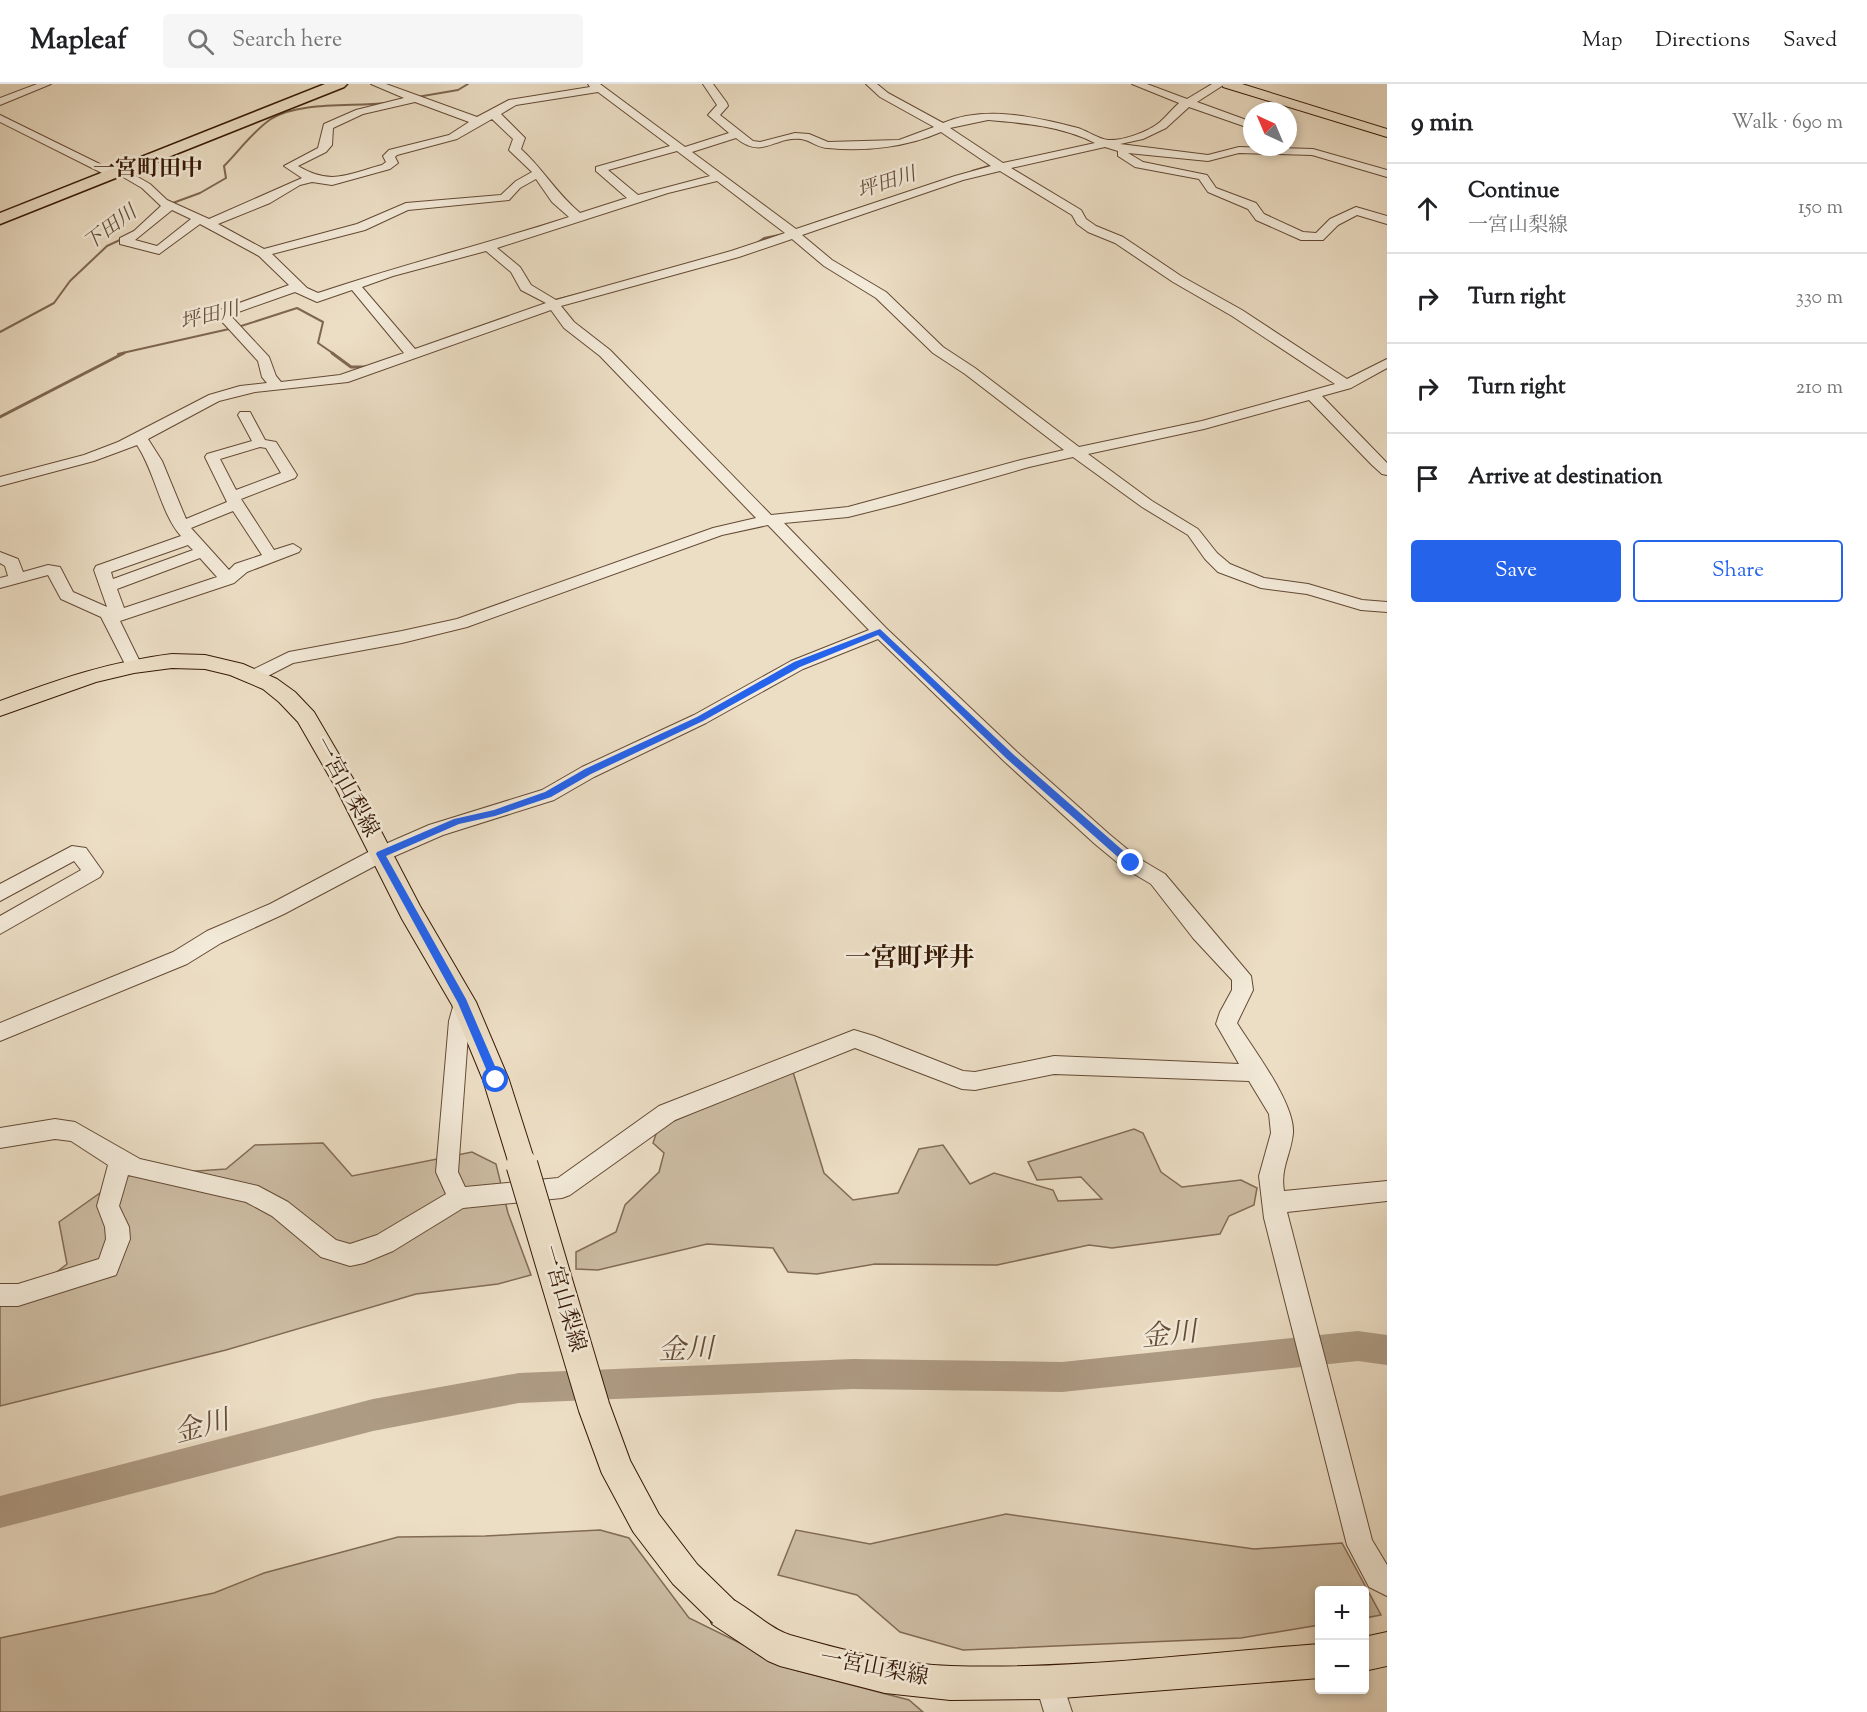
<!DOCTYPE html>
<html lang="en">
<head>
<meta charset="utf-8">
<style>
  :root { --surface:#fff; --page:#f6f6f6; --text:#202124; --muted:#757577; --line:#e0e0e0; --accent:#2563eb }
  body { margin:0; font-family:"Sorts Mill Goudy","Noto Serif JP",serif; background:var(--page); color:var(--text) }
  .controls { position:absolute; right:18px; bottom:18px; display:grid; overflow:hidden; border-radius:6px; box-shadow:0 3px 9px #0003 }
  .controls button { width:54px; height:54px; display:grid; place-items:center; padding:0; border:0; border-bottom:2px solid var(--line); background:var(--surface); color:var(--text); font:30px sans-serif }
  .compass { position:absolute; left:1243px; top:18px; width:54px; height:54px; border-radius:50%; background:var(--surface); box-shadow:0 3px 9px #0003; rotate:316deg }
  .stop { position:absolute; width:18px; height:18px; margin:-14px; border:4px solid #2563eb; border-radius:50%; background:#fff }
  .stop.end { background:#2563eb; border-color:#fff; box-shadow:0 2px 6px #0008 }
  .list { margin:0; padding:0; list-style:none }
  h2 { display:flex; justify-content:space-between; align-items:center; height:78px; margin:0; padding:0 24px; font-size:26px }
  h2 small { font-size:20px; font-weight:400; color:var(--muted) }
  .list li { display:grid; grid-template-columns:39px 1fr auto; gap:18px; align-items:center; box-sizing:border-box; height:90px; padding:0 24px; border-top:2px solid var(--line) }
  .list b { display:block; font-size:22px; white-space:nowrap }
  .list p { margin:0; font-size:20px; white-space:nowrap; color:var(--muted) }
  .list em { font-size:20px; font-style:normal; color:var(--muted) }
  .actions { display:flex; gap:12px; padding:18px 24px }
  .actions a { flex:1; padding:14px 0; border:2px solid var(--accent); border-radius:6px; text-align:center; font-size:21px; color:var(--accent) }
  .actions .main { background:var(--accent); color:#fff }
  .icon { flex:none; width:33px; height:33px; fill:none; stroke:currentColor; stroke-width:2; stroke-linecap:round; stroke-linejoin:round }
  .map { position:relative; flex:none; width:1387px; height:1628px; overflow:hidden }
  header { display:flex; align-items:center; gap:36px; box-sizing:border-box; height:84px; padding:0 30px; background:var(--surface); border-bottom:2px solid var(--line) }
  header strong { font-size:28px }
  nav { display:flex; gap:33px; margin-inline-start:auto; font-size:21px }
  .search { width:420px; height:54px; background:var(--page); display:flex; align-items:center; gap:15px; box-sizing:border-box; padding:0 21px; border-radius:6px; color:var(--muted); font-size:22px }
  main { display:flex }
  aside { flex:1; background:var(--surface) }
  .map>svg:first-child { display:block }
  .green { fill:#cdbda4; stroke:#826b54; stroke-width:1.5 }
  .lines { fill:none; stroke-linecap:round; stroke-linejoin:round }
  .stream-far1 { stroke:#7e6751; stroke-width:2 }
  .stream { stroke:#7e6751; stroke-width:3 }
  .river { fill:#ae9b84; fill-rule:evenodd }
  .minor-casing { stroke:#644a35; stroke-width:2 }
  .major-casing { stroke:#361905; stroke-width:2 }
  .highway-casing { stroke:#361905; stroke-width:3 }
  .minor { fill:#f3ead9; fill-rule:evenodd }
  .major { fill:#ecdec5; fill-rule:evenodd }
  .highway { fill:#ecdec5; fill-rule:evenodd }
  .major-bridge-casing { stroke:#361905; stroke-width:33; stroke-linecap:butt }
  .major-bridge { stroke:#ecdec5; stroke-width:31 }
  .route { fill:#2563eb }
  .labels { text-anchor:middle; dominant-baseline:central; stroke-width:5; stroke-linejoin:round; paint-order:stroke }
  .far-water-label { font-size:20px; font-style:italic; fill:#664d38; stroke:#f3ead9 }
  .far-quarter-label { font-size:22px; font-weight:bold; fill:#361905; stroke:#f3ead9 }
  .street-label { font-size:22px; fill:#361905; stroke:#f3ead9 }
  .quarter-label { font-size:26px; font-weight:bold; fill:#361905; stroke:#f3ead9 }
  .near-water-label { font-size:28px; font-style:italic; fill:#664d38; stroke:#f3ead9 }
</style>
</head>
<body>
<header>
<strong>Mapleaf</strong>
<div class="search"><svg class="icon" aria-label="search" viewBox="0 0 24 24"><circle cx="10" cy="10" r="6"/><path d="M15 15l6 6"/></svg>Search here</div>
<nav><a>Map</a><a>Directions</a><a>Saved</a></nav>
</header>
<main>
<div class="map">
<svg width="1387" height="1628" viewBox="0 0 1387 1628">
  <rect width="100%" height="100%" fill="#ecdec5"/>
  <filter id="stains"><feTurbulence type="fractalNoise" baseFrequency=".00333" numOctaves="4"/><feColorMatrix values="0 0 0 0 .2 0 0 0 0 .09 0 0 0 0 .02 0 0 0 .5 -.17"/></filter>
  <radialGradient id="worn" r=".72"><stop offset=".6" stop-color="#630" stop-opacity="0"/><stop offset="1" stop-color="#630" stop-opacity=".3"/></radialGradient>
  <path class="green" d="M793 988 824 1089 853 1116 898 1109 919 1065 943 1061 970 1100 994 1089 1053 1106 1058 1117 1102 1115 1081 1093 1037 1096 1028 1078 1134 1045 1143 1049 1161 1088 1182 1103 1241 1096 1257 1104 1254 1121 1229 1132 1220 1150 1112 1164 1089 1161 997 1181 875 1180 817 1190 788 1188 773 1164 707 1160 598 1186 576 1185V1168L616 1148 625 1121 659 1088 664 1069 653 1059 658 1044 761 998Z
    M323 1059 352 1092 472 1068 496 1080 508 1129 531 1191 498 1200 416 1210 226 1266 0 1322V1203L40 1201 67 1180 59 1138 124 1092 226 1085 255 1061Z
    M1006 1430 1254 1465 1342 1459 1381 1531 1365 1534 1364 1506H1320L1319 1541 1241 1554 963 1566 900 1548 857 1511 778 1491 796 1446 870 1460Z
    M600 1446 629 1454 689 1534 795 1586 909 1616 923 1628H0V1554L214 1509 264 1489 398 1453 485 1452Z"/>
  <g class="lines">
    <path class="stream-far1" d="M417 13 458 6 468 0
      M972 87 989 82
      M170 120 200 109 226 94 224 82C239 67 253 47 271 35 299 17 353 23 386 19
      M815 139 942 97
      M755 160 764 154 784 150
      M551 217 590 207
      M0 248 54 219 70 197 107 162 122 155
      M118 270 238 243 297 224 323 238 318 259 334 270"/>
    <path class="stream" d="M332 269 351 283H365
      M0 333 124 269"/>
    <path class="river" d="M1358 1247 1387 1251V1281L1358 1277 1062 1308 853 1305 519 1319 373 1347 0 1444V1412L373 1315 519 1289 853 1275 1062 1278Z"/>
    <defs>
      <path id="minor" d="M37 0H51L0 21V14Z
        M371 0H386L477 33 509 16 590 3 588 0H600L685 63 729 49 708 31 717 21 703 0H713L727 19 728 22 720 31 753 57 760 58 795 49 809 50 828 58 899 56 934 43 880 13 866 0H877L888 9 943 39C985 21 1036 33 1078 44 1087 47 1099 55 1108 56 1123 57 1148 48 1160 38 1167 32 1172 25 1179 19L1132 0H1147L1187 15 1212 0H1225L1197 18 1252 38V45L1189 23 1166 44 1143 55 1120 60 1208 71 1239 63 1313 65 1387 86V93L1312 71 1239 69 1208 77 1128 69 1143 78 1207 91 1216 104 1256 119 1264 130 1303 148 1316 149 1330 135 1356 123 1387 132V140L1357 131 1338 141 1323 156H1301L1256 136 1248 125 1208 108 1199 95 1135 83 1118 72V67L1105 63 1011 84 1081 126 1086 135 1096 142 1123 153 1181 192 1242 226 1347 295 1387 275V284L1351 304 1322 312 1387 379V391L1382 390 1372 381 1309 316 1204 345 1088 370 1152 417 1198 445 1217 469 1230 480 1264 494 1308 500 1362 516 1387 518V528L1361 526 1307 510 1261 504 1218 488 1205 475 1188 451 1142 423 1073 373 1029 383 900 420 848 433 784 439 886 544 1017 668 1109 750 1138 774 1165 790 1251 892 1253 906 1237 939C1253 965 1295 1019 1293 1049 1291 1071 1280 1084 1284 1107L1387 1097V1117L1287 1128 1372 1456 1387 1481V1512L1369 1503 1347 1461 1264 1134 1259 1092 1271 1049 1269 1030 1249 997 1054 990 975 1006 962 1005 855 964 675 1036 570 1111 562 1114 463 1124 393 1167 364 1179 350 1182 321 1173 272 1132 246 1118 128 1091 119 1122 129 1143 130 1155 116 1191 18 1222H0V1200H18L99 1175 106 1155 105 1143 97 1122 108 1081 71 1057 55 1055 0 1064V1044L55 1035 75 1038 140 1075 258 1102 288 1118 336 1156 350 1160 377 1151 446 1110 436 1088 449 937 456 912 463 910 470 912 473 918 469 937 458 1088 465 1103 558 1094 659 1022 854 946 874 952 963 987 975 988 1054 972 1239 980 1216 940 1220 928 1232 906V896L1193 854 1151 800 1124 784 1095 760 1005 678 878 555 803 585 706 639 594 693 554 716 443 751 388 775 284 830 221 859 187 880 0 957V939L173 868 207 847 270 820 374 765 429 741 542 706 582 683 694 631 791 577 869 546 768 441 722 451 467 543 402 559 293 579 260 596H248L245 592 248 588 289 568 402 547 457 535 713 444 756 434 600 272 564 244 551 226 348 298 255 308 219 317 148 355 162 377 186 435 227 418 205 373 207 370 252 357 238 331 240 328H250L265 356 276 358 297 391 295 394 241 415 274 466 293 460 301 465 299 468 247 488 234 499 120 537 142 582 140 586H128L101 533 61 515 48 491 0 504V494L8 492 5 482 0 479V468L18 475 23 488 48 481 60 483 73 508 107 523 94 486 96 482 181 452C161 430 155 388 137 361L94 377 0 402V393L84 371 118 358 209 311 240 302 267 299 262 293 258 277 215 230 217 227 289 201 259 172 200 140 159 170 120 160V154L134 147 161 122 142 104 118 90 112 93 108 92 0 38V31L114 87 120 84 124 85 150 100 167 116 209 135 302 94 284 82 318 64 324 40 356 26 404 14ZM598 8 670 62 596 83V87L627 114 580 129C556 109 544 86 521 65L525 54 501 30 516 21ZM415 18 469 38 449 51 389 66 383 72 386 78 382 81C347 90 332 102 298 82L326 68 332 61 333 44 363 30ZM492 35 513 55 509 66 511 68 532 88 516 97 501 111 406 119 357 140 264 165 218 140 270 119 300 101 312 98 332 101 390 85 398 79 395 73 397 71 457 55ZM988 36C1024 39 1061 42 1095 59L1003 79 950 44ZM941 48 991 82 955 92 796 145 692 68 736 54C763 76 774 52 801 55 810 56 818 64 828 64 865 68 907 63 941 48ZM677 67 710 92 638 111 608 86ZM1000 87 1072 131 1077 140 1088 148 1115 159 1173 198 1232 232 1335 300 1202 337 1079 363 975 284 943 263 886 208 832 176 802 151 963 96ZM536 95 552 118 569 133C486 160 401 181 318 209L307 204 272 170 365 146 408 126 509 116 520 104ZM717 97 785 149 731 167 556 216 531 201 520 183 497 164 668 109ZM172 126 191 135 157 162 135 156ZM792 155 824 182 876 214 933 269 965 290 1064 366 1021 376 848 423 771 431 610 266 574 238 561 222 739 173ZM486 167 511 188 521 206 546 219 415 265 362 203 393 192ZM352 206 404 269 340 291 281 298 276 292 269 273 230 231 295 208 317 218ZM260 363 266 364 281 389 236 406 220 375ZM233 427 262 471 235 480 229 486 191 444ZM188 461 193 466 113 495 111 488ZM200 474 217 493 124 524 117 505Z
        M72 762 86 764 103 788 100 793 0 850V832L81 786 74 777 0 817V800Z
        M1049 1584 1059 1588 1072 1628H1044L1035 1598 1039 1588Z"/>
      <path id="major" d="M1222 0H1242L1387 45V53L1223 3Z
        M172 570 205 571 243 580 277 595 295 608 314 628 358 703 420 822 476 918 509 996 536 1081 532 1090 522 1093 512 1090 483 996 452 921 402 835 336 704 298 638 279 618 263 605 230 591 205 585 172 584 134 589 96 598 0 632V617C60 595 108 578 172 570Z
        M724 1511C747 1521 768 1544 790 1551 842 1566 897 1580 951 1582 1072 1586 1199 1569 1320 1560V1594L1049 1615 950 1616 885 1609 780 1582 768 1577 712 1540 707 1528 712 1516Z
        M1387 1548V1582L1364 1587V1553Z"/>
      <path id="highway" d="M325 0H347L344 3 0 140V129Z"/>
    </defs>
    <use href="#minor" class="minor-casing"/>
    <use href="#major" class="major-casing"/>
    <use href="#highway" class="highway-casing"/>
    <use href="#minor" class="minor"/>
    <use href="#major" class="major"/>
    <use href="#highway" class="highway"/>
    <defs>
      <path id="major-bridge" d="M522 1081 594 1323 616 1383 646 1439 685 1490 724 1528"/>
    </defs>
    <use href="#major-bridge" class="major-bridge-casing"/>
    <use href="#major-bridge" class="major-bridge"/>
  </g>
  <path class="route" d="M880 545 1014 671 1135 777V782H1128L1007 675 878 551 800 583 703 637 591 690 551 713 495 732 459 740 386 772 466 915 501 996 496 1000 492 999 458 919 376 770 377 768 454 735 494 726 545 708 585 685 697 633 794 578Z"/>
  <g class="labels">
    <g class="far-water-label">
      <text transform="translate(887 100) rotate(-18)">坪田川</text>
      <text transform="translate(111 145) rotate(-37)">下田川</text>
      <text transform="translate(210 233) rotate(-14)">坪田川</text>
    </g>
    <g class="far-quarter-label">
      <text x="148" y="86">一宮町田中</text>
    </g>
    <g class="street-label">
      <text transform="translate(345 704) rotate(61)">一宮山梨線</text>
      <text transform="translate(562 1215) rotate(74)">一宮山梨線</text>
      <text transform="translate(874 1585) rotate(11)">一宮山梨線</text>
    </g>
    <g class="quarter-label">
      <text x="910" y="875">一宮町坪井</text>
    </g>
    <g class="near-water-label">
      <text transform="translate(1169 1252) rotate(-6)">金川</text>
      <text transform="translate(686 1267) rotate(-2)">金川</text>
      <text transform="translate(202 1344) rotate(-15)">金川</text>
    </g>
  </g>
  <rect width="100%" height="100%" filter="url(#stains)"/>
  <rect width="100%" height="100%" fill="url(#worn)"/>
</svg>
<div class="controls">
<button>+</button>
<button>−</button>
</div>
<svg class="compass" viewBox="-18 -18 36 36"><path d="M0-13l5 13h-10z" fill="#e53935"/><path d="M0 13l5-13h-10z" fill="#757577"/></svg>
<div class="stop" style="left:496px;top:996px"></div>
<div class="stop end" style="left:1131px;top:779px"></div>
</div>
<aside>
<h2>9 min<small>Walk · 690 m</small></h2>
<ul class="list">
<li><svg class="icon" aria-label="ahead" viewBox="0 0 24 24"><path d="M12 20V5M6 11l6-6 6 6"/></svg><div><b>Continue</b><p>一宮山梨線</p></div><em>150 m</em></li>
<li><svg class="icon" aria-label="right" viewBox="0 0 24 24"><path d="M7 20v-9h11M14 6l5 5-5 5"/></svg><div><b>Turn right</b></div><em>330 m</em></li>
<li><svg class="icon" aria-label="right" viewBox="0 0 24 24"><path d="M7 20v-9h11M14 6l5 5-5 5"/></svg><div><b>Turn right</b></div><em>210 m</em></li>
<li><svg class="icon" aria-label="arrive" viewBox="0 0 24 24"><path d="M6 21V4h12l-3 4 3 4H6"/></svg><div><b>Arrive at destination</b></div></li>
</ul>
<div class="actions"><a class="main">Save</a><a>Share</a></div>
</aside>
</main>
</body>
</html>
